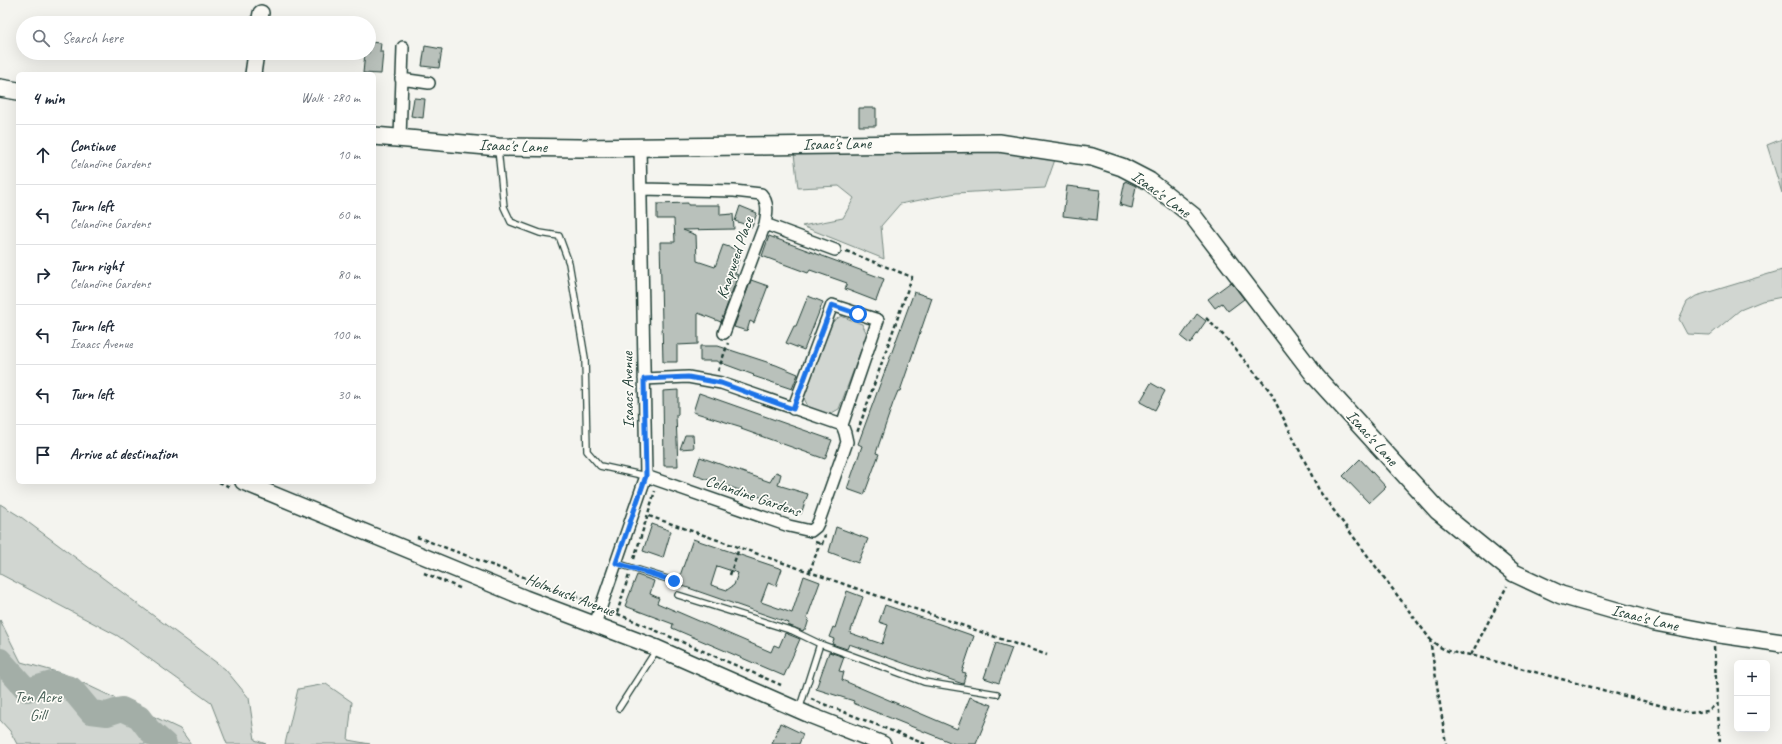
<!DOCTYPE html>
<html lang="en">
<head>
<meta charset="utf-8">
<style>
  :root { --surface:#fff; --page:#f2f2f3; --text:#1f2937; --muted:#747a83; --line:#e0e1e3 }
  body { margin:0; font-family:Caveat,sans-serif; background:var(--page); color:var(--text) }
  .controls { position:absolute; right:12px; bottom:12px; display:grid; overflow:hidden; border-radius:6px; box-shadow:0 4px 16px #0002 }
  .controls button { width:36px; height:36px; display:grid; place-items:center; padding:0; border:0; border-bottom:1px solid var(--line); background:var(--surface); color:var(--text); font:20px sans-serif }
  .stop { position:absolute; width:12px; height:12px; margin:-9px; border:3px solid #1a73e8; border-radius:50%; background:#fff }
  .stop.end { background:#1a73e8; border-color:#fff; box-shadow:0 1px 4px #0008 }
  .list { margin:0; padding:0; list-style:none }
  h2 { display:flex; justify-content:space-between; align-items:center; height:52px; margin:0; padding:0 16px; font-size:17px }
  h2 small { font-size:13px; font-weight:400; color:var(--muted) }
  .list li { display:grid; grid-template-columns:26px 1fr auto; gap:12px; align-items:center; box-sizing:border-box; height:60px; padding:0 16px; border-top:1px solid var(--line) }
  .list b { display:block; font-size:15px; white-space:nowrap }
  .list p { margin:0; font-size:13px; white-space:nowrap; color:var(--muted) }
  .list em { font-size:13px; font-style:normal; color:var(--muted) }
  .icon { flex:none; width:22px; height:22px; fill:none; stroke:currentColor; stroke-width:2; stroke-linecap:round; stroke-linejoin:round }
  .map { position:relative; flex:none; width:1782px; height:744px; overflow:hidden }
  .search { position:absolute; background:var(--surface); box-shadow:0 4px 16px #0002; left:16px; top:16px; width:360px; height:44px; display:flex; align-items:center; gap:10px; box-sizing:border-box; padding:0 14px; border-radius:22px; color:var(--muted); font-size:15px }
  .panel { position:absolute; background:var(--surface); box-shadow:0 4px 16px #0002; left:16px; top:72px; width:360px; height:412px; border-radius:6px }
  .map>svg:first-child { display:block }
  .green { fill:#d1d6d1; stroke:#788a82 }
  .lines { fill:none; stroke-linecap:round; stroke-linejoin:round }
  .river { stroke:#a3aea7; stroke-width:24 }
  .building { fill:#b9c1bb; stroke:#1f3d34; fill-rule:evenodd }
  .lane-casing { stroke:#1f3d34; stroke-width:8 }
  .street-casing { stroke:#1f3d34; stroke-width:14 }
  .secondary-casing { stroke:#1f3d34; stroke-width:18 }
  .primary-casing { stroke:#1f3d34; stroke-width:20 }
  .path { stroke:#1f3d34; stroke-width:2.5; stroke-dasharray:4 3; stroke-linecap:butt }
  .lane { stroke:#fdfcf7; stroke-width:5.5 }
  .street { stroke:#fdfcf7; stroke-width:11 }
  .secondary { stroke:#fdfcf7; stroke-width:15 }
  .primary { stroke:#fdfcf7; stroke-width:17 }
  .route { stroke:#1a73e8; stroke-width:5 }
  .labels { text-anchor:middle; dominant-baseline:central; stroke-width:3.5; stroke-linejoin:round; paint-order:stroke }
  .street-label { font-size:16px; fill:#1f3d34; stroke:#fdfcf7 }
  .park-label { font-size:16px; fill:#435c53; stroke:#fdfcf7 }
</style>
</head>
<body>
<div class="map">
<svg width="1782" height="744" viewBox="0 0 1782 744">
  <rect width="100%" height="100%" fill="#f4f4ef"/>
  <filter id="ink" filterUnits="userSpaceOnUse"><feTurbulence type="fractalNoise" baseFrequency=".025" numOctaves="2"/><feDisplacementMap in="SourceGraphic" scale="8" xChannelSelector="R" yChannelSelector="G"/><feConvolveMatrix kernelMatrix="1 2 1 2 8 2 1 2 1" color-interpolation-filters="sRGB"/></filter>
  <g filter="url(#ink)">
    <path class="green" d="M1782 139V193L1767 145Z
      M793 145 1058 151 1045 188 956 193 900 204 881 226 884 259 802 226 843 218 854 198 839 186 798 188Z
      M1782 270V297L1762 301 1740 310 1710 335 1687 334 1679 319 1687 302 1696 296Z
      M841 316 862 324 867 334 839 409 828 415 809 409 804 398 831 323Z
      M0 504 21 517 225 669 249 698 255 740 266 744H227L211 703 118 636 0 574Z
      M0 620 21 662 64 674 180 729 191 744H17L10 731 0 720Z
      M326 684 352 702 348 740 370 744H285L298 689Z"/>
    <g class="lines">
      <path class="river" d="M0 660 27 690 52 683 71 688 91 712 107 714 122 709 139 717 149 730 165 744"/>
    </g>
    <path class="building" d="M369 42 381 43 380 52H383L381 74 363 73 365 53H369Z
      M425 46 442 49 439 68 422 66Z
      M414 98 425 99 423 118 411 116Z
      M859 108H876V126H859Z
      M1125 181 1136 186 1132 208 1120 205Z
      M1067 186 1100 190 1097 220 1063 216Z
      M688 203V205H720V215L733 214 734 229 683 230 696 235 697 261 715 267 723 245 741 251 735 274 738 275 721 322 698 313V344L677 345V362H663L660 242H675L674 219H657V204Z
      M740 206 757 213 752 227 735 221Z
      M769 236 884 279 876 301 845 289 847 283 810 270 808 273 762 256Z
      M751 280 768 286 754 323 750 321 747 331 734 327Z
      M1231 282 1244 299 1228 311 1222 303 1215 308 1208 299Z
      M914 292 932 298 900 391H898L893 403 876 453 879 454 864 495 847 489 862 446 858 444Z
      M808 296 823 302 804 350 786 343 794 326H796Z
      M1197 314 1206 321 1190 344 1181 337Z
      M700 346H718L776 365 798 374 792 389 753 376 754 375 716 361H700Z
      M1151 383 1165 391 1155 410 1140 402Z
      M678 390V415H676L678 466H664L663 391Z
      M699 393 832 440 825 459 741 429 742 427 693 412Z
      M685 435H693L694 448 680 449Z
      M700 457 770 482 776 472 781 474 778 485 808 494 801 514 772 501 694 475Z
      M1360 459 1386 487 1369 503 1343 476Z
      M652 524 671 531 663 558 643 551Z
      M836 527 868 539 858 563 829 552Z
      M693 539 782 569 776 586 768 583 761 602 792 613 804 576 820 582 807 618 809 619 806 629H804L803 631 788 625 789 623 677 584ZM717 566 738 573 734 585 727 590 711 585Z
      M637 575 654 581 650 594 659 598 657 603 771 652 774 645 779 647 785 633 800 639 784 676 672 628 673 624 625 606Z
      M847 591 863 597 850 633 882 644 888 625 879 622 885 605 974 636 962 672 966 673 963 684 849 644 847 649 832 644 834 639 829 637 833 627 835 628Z
      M996 643 1012 648 999 683 984 678Z
      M829 652 844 657 839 671 844 672 842 680 957 729 970 697 992 705 976 744H955L853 703 854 701 816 689Z
      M780 723 803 734 799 744H772Z"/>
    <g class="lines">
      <defs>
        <path id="lane" d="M498 149 504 207 511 222 540 233 559 236 569 263 585 358 587 451 600 466 646 476
          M616 563 674 581
          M678 595 793 631 820 644 799 710
          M820 644 924 682 997 694
          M619 708 657 649"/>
        <path id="street" d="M401 79 429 83
          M400 138 403 47
          M641 189 734 191 761 194C769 203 767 213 765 224L724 333
          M765 224 835 250
          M644 379 688 377 721 383 842 425 845 433 847 442 819 521 816 527 811 531 789 526 646 476
          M793 409 832 305 878 320 842 425
          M595 624 646 476 640 146"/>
        <path id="secondary" d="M259 23 261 13
          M253 74 256 53
          M243 482 525 598 657 648 812 716 883 744"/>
        <path id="primary" d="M0 88 18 91
          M374 136 498 147 580 148 999 143 1092 157 1122 167 1149 181 1193 216 1316 377 1438 511 1514 573 1561 595 1655 622 1713 633 1782 643"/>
      </defs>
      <use href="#lane" class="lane-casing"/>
      <use href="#street" class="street-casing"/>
      <use href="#secondary" class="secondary-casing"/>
      <use href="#primary" class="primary-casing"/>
      <path class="path" d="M846 251 912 277 857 433
        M1206 318 1226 338 1270 391 1320 492 1430 639C1445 653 1451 652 1471 655L1689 713 1708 711 1717 704
        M718 371 728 343
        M219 482 230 487
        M649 516 1047 655
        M417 537 590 602
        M815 542 822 544 825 535
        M634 559 655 491
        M810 571 820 543
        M424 573 462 589
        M730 575 739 548
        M611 611 781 685
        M617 613 629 575
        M1430 639 1446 744
        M1714 647 1720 744
        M1471 655 1507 586
        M811 699 925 744"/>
      <use href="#lane" class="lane"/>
      <use href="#street" class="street"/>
      <use href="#secondary" class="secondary"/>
      <use href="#primary" class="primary"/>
    </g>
  </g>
  <g class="lines" filter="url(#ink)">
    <path class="route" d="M674 581 616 563 646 476 644 379 688 377 721 383 793 409 832 305 858 314"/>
  </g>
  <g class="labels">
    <g class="street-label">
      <text transform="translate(837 144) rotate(-1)">Isaac's Lane</text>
      <text transform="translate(513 146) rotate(2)">Isaac's Lane</text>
      <text transform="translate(1161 194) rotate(36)">Isaac's Lane</text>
      <text transform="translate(735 258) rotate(-71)">Knapweed Place</text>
      <text transform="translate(628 390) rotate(-91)">Isaacs Avenue</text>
      <text transform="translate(1372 438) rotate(48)">Isaac's Lane</text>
      <text transform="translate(753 496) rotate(19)">Celandine Gardens</text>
      <text transform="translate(570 595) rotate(21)">Holmbush Avenue</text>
      <text transform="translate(1645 618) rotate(14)">Isaac's Lane</text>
    </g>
    <g class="park-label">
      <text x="38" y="697">Ten Acre<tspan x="38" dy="18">Gill</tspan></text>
    </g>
  </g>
</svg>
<div class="controls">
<button>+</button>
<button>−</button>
</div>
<div class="stop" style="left:858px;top:314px"></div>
<div class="stop end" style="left:674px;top:581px"></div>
<div class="search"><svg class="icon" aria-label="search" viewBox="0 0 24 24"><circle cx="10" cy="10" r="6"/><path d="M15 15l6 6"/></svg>Search here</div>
<section class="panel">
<h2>4 min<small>Walk · 280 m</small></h2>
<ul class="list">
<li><svg class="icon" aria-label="ahead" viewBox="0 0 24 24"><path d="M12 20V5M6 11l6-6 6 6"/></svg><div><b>Continue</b><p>Celandine Gardens</p></div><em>10 m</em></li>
<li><svg class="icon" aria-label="left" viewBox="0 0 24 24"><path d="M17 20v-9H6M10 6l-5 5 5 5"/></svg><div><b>Turn left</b><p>Celandine Gardens</p></div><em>60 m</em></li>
<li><svg class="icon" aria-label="right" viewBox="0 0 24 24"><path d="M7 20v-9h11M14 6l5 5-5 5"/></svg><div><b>Turn right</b><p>Celandine Gardens</p></div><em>80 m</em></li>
<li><svg class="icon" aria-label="left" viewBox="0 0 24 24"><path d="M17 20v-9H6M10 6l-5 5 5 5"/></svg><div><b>Turn left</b><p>Isaacs Avenue</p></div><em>100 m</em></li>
<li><svg class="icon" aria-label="left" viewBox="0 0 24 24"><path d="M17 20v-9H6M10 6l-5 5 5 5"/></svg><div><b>Turn left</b></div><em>30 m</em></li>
<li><svg class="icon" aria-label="arrive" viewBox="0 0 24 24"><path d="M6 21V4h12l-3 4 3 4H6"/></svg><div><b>Arrive at destination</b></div></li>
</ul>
</section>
</div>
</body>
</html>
